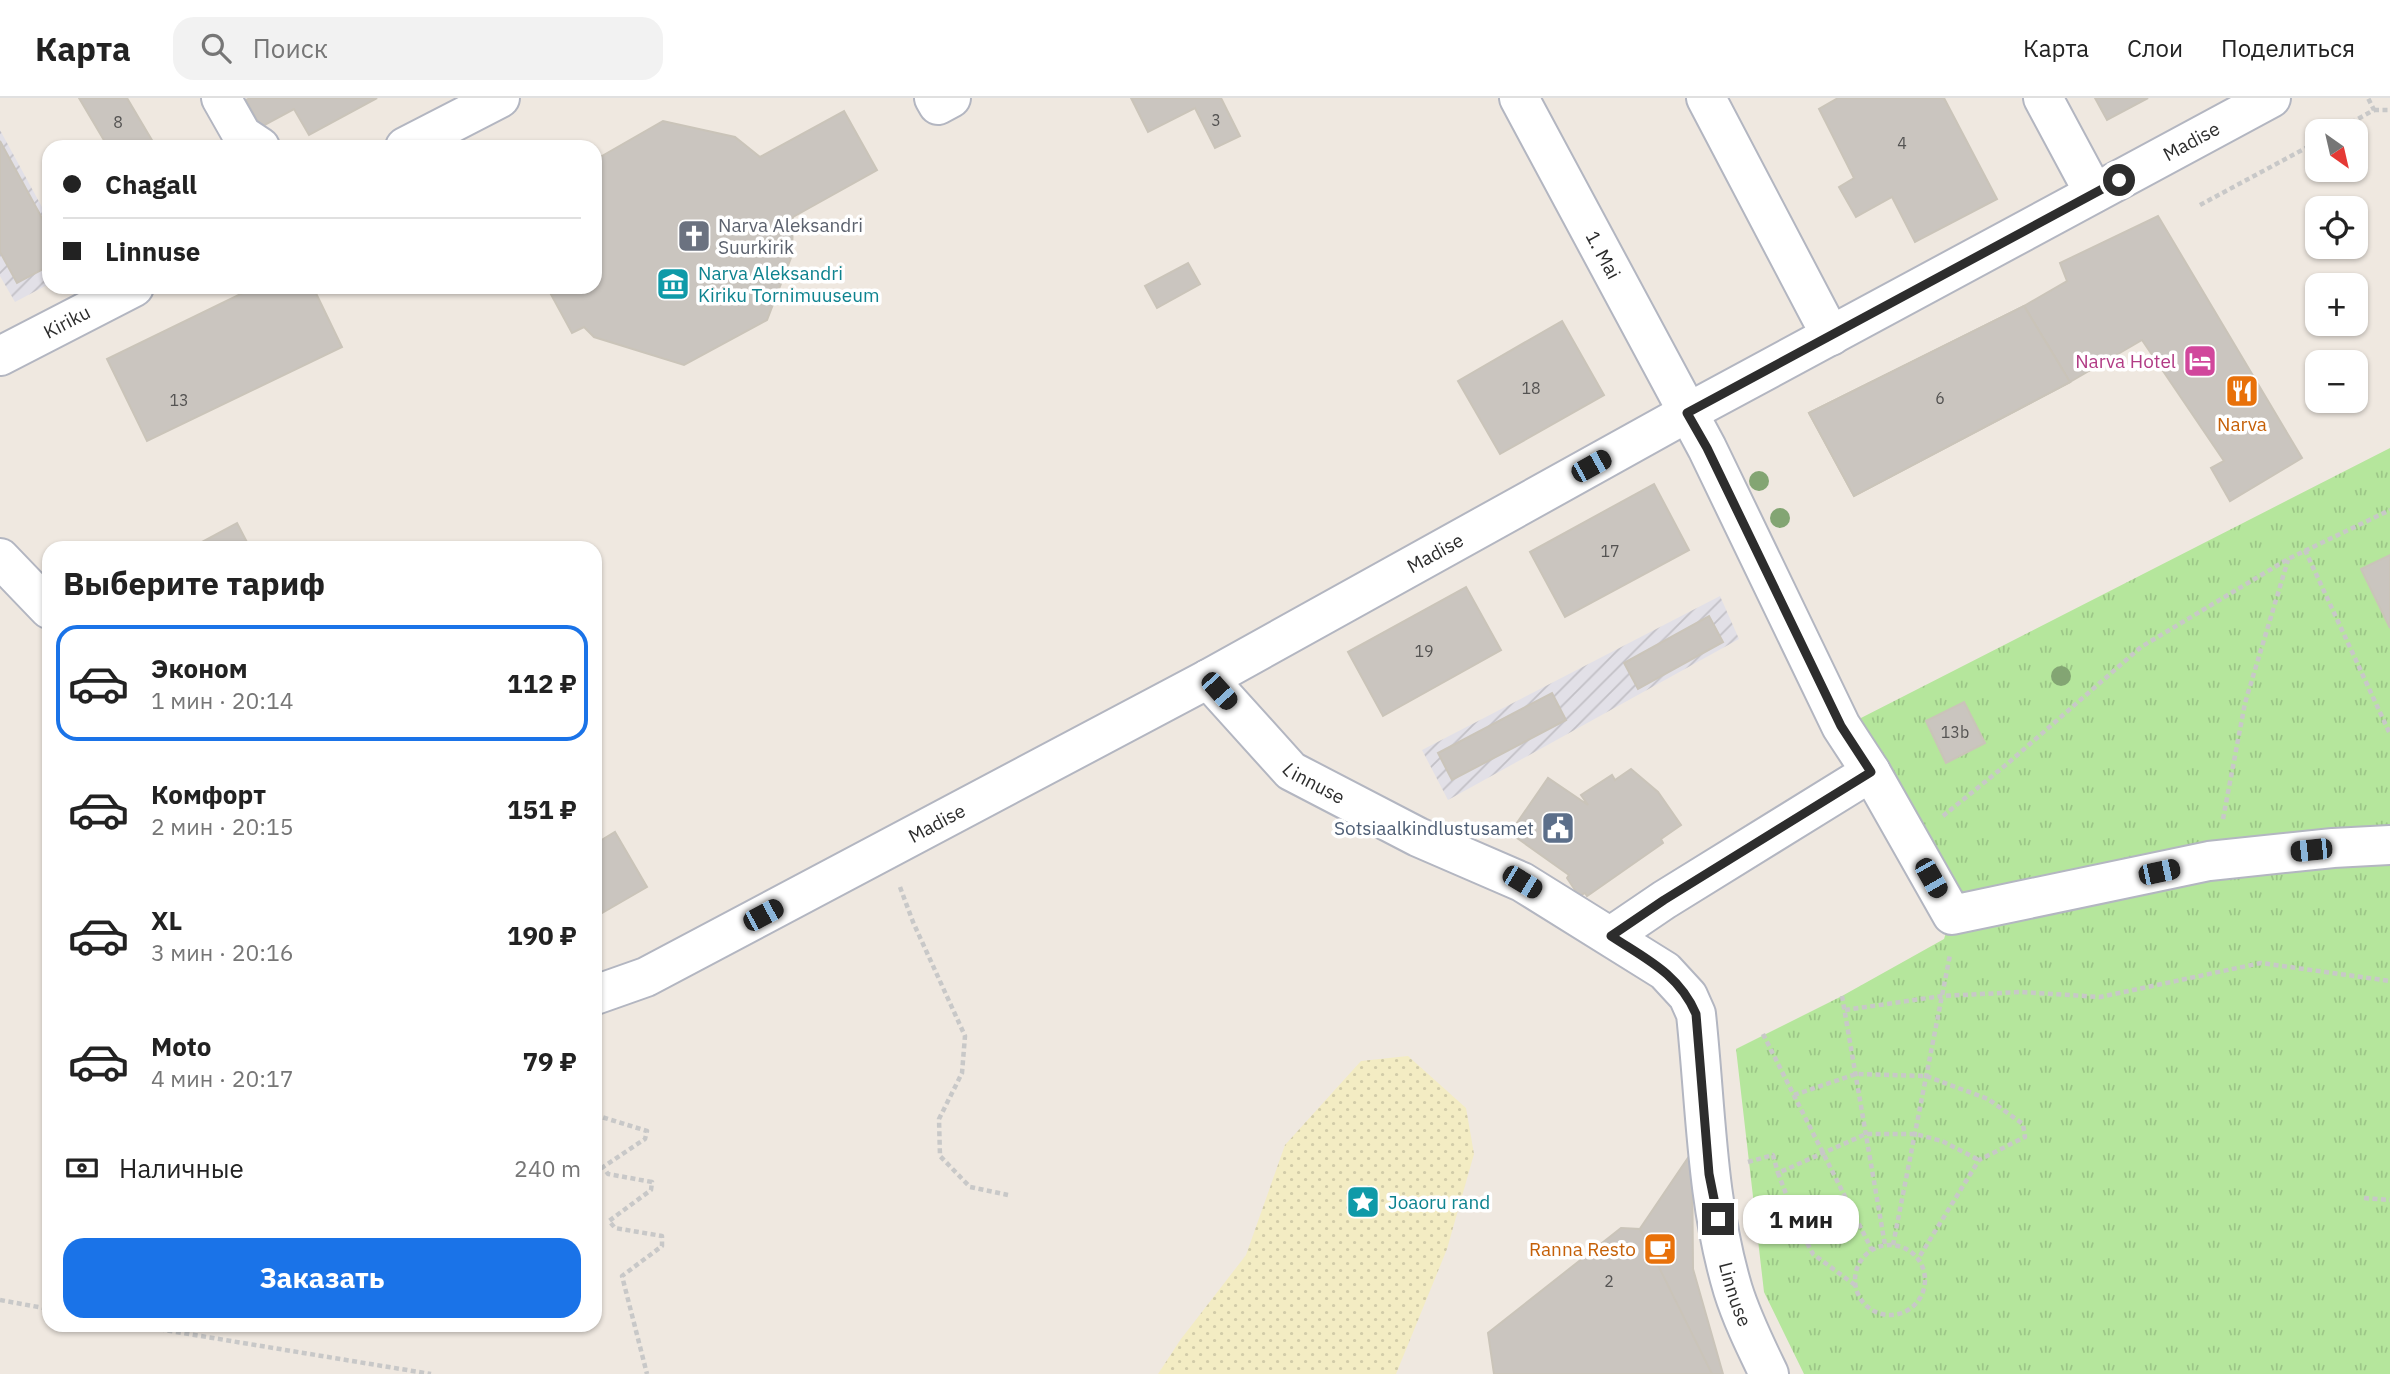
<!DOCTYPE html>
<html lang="ru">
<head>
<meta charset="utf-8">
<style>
	body { margin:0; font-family:"IBM Plex Sans",sans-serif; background:#f2f2f2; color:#222; height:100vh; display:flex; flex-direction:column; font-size:26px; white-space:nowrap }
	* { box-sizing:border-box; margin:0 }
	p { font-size:23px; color:#767676 }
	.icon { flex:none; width:38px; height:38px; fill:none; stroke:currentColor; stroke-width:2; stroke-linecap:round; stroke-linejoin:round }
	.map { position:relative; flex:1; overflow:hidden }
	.sheet { position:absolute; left:42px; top:443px; width:560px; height:791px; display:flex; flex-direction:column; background:#fff; border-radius:21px; box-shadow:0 2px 5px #0004 }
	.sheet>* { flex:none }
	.guide { position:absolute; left:42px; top:42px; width:560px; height:154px; border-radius:21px; box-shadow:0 2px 5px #0004; display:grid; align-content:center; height:154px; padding:0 21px; background:#fff }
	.needle { width:46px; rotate:146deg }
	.fabs { position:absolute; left:2305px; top:21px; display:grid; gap:14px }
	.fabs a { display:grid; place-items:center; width:63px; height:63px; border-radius:14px; background:#fff; box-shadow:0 2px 5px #0004; font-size:35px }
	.end { position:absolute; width:32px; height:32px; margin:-16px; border:9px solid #2d2d2d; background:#fff; box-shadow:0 0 0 4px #fff }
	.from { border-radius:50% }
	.bubble { position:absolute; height:49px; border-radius:21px; background:#fff; box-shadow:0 2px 5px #0004; font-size:23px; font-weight:700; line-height:49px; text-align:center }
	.car { position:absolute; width:21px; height:42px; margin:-21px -10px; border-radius:9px; box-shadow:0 0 5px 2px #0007; background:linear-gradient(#222 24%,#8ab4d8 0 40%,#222 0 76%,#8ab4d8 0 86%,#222 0) }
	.guide b { display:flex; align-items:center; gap:24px; height:66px; font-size:26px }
	.guide b+b { border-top:2px solid #e0e0e0 }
	.guide i { width:18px; height:18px; background:#222 }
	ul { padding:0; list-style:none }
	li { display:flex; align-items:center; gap:21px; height:116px; margin:0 14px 10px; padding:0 7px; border:4px solid transparent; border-radius:21px }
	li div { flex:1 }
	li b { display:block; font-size:26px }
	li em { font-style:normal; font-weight:700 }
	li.selected { border-color:#1a73e8 }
	li>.icon { width:63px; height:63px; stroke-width:1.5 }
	h2 { padding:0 21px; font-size:32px; line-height:84px }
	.pay { display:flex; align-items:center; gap:18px; height:77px; padding:0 21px; font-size:26px }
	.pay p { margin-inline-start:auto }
	.cta { display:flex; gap:14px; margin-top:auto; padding:14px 21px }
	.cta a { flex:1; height:80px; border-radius:21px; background:#1a73e8; color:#fff; font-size:28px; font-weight:700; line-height:80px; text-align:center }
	header { display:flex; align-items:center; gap:42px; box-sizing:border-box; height:98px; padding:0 35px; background:#fff; border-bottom:2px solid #e0e0e0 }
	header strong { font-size:33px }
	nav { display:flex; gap:38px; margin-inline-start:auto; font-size:24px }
	.search { width:490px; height:63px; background:#f2f2f2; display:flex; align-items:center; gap:18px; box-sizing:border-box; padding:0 24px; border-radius:21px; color:#767676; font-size:26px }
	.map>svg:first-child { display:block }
</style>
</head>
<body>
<header>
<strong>Карта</strong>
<div class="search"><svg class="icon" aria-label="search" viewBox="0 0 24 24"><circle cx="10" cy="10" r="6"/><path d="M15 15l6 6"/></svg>Поиск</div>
<nav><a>Карта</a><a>Слои</a><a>Поделиться</a></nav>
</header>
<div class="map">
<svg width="2390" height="1276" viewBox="0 0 2390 1276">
	<defs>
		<pattern id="industrial-furrows" width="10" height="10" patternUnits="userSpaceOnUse" patternTransform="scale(1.75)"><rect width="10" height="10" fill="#e2e0e7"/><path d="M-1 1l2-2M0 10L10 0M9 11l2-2" fill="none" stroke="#c2c0c6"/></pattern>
		<pattern id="sand-dots" width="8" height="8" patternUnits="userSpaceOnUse" patternTransform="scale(1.75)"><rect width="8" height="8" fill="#f3ecc3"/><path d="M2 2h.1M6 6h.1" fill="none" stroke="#d1cba8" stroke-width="1.8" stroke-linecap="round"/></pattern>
		<pattern id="park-tufts" width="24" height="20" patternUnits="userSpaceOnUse" patternTransform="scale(1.75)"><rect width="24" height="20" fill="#b5e69c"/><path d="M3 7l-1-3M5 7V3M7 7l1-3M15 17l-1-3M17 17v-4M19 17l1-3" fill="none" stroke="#9cc687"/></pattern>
	</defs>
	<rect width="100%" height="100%" fill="#efe8e0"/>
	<g fill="url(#industrial-furrows)">
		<polygon points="0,32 49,122 49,186 15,204 0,178"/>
		<polygon points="1720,498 1739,541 1448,702 1422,652"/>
	</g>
	<polygon fill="url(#sand-dots)" points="1408,958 1466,1010 1474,1056 1447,1151 1396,1276 1158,1276 1181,1241 1246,1157 1285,1047 1361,963"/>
	<polygon fill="url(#park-tufts)" points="2390,350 2390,1276 1804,1276 1764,1194 1736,951 1842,898 1944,841 1959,793 1857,622"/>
	<g fill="#cac5bf" stroke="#cac4b9" stroke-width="2">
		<polygon points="79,0 127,0 156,49 108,49"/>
		<polygon points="250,0 377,0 309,37 294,11 261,29 246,2"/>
		<polygon points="1131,0 1221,0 1240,38 1215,50 1195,10 1148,34"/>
		<polygon points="1838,0 1944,0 1997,101 1915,144 1892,99 1856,119 1839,89 1854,80 1819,11"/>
		<polygon points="2095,0 2148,0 2107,22"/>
		<polygon points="844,13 877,72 793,119 792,157 767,222 684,267 594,239 584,229 572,235 547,189 595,189 595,62 663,23 735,39 760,59"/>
		<polygon points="0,43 49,133 49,168 17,185 0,154"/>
		<polygon points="2158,118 2302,360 2230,403 2211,370 2224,363 2142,242 2070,284 2024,208 2067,183 2060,165"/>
		<polygon points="1188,165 1200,186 1157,210 1145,188"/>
		<polygon points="255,189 313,189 342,249 147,343 107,261"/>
		<polygon points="2024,208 2070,284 1854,398 1809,315"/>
		<polygon points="2024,208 2070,284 1854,398 1809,315"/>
		<polygon points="1562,223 1604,297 1500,356 1458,283"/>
		<polygon points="1654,386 1689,452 1565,519 1530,454"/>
		<polygon points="237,425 250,450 191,450"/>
		<polygon points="2390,457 2390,530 2361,471"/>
		<polygon points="1466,489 1501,552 1383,618 1348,554"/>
		<polygon points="1709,518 1723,544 1638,591 1624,565"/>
		<polygon points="1552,595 1566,622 1452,682 1438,655"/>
		<polygon points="1964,604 1985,645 1946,665 1926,623"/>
		<polygon points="1631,671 1658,694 1681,727 1661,741 1663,745 1587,798 1585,795 1579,798 1567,780 1569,777 1510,735 1548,680 1588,707 1581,697 1612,677 1615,682"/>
		<polygon points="615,734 647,789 595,819 595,746"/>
		<polygon points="1692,1054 1693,1171 1723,1276 1563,1276 1557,1253"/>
		<polygon points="1621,1130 1640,1131 1712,1276 1494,1276 1488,1235"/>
	</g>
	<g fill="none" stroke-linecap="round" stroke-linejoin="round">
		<defs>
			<g id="minor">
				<polyline points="221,0 242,37 260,49"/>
				<polyline points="934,0 938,7 951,0"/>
				<path id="s1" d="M1519,0L1707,350L1841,628L1871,674L1664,802L1611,838"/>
				<polyline points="1706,0 1831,238"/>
				<polyline points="2043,0 2094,95"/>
				<polyline points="405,49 500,0"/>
				<path id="s2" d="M0,258L134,189"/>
				<polyline points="0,460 49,511"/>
				<path id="s3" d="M1208,581L1291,673L1418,739L1522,784L1665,873L1688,898L1696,916C1706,1009 1706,1102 1733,1192C1742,1221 1756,1249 1769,1276"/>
				<polyline points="1871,674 1952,817 2209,763 2333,750 2390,747"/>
				<path id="s4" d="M595,897L646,879L1208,581L1687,315L2271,0"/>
			</g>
		</defs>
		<use href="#minor" stroke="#b3b6c1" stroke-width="42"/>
		<g stroke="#c8c8c8" stroke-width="4.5" stroke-dasharray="5 3.5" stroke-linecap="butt">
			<polyline points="2374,12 2390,12"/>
			<polyline points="2336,33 2374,12 2368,0"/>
			<polyline points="2200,107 2317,44"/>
			<polyline points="2305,452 2390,636"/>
			<polyline points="1943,718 2007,666 2141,549 2288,461 2390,412"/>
			<polyline points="2223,721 2245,605 2288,462"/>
			<polyline points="900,789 913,824 965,938 962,975 939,1021 940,1058 970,1089 1008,1097"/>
			<polyline points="1842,898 1885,1147"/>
			<polyline points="1845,912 1942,898 2021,894 2100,899 2261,865 2390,883"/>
			<polyline points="1763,936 1872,1152"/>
			<polyline points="1794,997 1856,976 1926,978 1988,1001 2023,1026 2025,1039 1979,1062 1918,1161"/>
			<polyline points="595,1017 647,1033 645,1041 603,1069 608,1076 652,1084 651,1092 609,1123 615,1130 662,1138 662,1148 622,1178 647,1276"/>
			<polyline points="1748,1064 1773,1057 1778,1075"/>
			<polyline points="2364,1100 2390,1102"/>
			<circle cx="1890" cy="1182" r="35"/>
			<polyline points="1893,1147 1950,857"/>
			<polyline points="1855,1187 1813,1156 1800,1132 1778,1075 1866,1036 1915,1036 1942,1043 1979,1062"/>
			<polyline points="0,1202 49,1211"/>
			<polyline points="134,1227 431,1276"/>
		</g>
		<use href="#minor" stroke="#fff" stroke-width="38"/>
	</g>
	<g fill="#83a573">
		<circle cx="1759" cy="383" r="10"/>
		<circle cx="1780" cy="420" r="10"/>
		<circle cx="2061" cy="578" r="10"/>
	</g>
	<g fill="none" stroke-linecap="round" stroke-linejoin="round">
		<path stroke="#2d2d2d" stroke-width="9" d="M1718,1121L1709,1076L1696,916C1679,876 1646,861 1611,838L1664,802L1871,674L1841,628L1707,350L1687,315L2119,82"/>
	</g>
	<defs>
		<symbol id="church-square" viewBox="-11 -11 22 22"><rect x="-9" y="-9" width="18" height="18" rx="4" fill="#6b7280" stroke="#fff"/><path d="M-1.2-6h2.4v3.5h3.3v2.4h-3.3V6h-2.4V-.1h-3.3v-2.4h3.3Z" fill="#fff"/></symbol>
		<symbol id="museum-square" viewBox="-11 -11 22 22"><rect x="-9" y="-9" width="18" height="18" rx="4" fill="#0f9aa8" stroke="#fff"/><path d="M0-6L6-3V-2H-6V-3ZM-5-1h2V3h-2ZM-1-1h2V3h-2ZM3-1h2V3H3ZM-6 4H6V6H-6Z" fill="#fff"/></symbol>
		<symbol id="hotel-square" viewBox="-11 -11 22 22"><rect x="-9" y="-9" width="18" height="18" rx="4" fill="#d1479c" stroke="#fff"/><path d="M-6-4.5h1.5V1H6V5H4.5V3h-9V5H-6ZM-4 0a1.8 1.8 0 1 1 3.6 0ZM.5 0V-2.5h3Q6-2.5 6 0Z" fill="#fff"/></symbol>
		<symbol id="restaurant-square" viewBox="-11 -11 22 22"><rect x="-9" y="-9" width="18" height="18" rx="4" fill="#e8710a" stroke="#fff"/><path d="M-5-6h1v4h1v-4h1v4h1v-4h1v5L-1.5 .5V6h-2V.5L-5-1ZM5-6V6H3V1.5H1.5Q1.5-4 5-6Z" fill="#fff"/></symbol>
		<symbol id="civic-square" viewBox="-11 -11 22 22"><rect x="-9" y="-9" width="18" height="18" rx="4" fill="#5c6f8a" stroke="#fff"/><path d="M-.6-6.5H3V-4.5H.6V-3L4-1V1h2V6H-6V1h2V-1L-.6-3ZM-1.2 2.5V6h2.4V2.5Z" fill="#fff"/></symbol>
		<symbol id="sight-square" viewBox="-11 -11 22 22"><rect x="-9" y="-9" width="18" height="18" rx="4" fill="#0f9aa8" stroke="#fff"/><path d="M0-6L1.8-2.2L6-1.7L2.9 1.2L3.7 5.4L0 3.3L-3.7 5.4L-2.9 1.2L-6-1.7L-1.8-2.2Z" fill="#fff"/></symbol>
		<symbol id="cafe-square" viewBox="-11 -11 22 22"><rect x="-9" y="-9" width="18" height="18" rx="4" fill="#e8710a" stroke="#fff"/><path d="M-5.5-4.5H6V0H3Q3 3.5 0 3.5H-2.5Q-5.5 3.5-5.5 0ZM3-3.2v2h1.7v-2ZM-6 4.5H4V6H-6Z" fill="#fff"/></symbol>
	</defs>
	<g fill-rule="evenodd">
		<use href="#church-square" x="675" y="119" width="38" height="38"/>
		<use href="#museum-square" x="654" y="167" width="38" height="38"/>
		<use href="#hotel-square" x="2181" y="244" width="38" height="38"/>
		<use href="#restaurant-square" x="2223" y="274" width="38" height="38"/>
		<use href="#civic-square" x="1539" y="711" width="38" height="38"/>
		<use href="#sight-square" x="1344" y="1085" width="38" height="38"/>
		<use href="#cafe-square" x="1641" y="1132" width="38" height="38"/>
	</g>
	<g text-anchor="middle" stroke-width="7" stroke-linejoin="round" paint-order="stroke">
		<g font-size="16" fill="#545352">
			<text x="1216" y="28">3</text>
			<text x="118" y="30">8</text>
			<text x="1902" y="51">4</text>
			<text x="1531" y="296">18</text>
			<text x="1940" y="306">6</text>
			<text x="179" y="308">13</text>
			<text x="1610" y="459">17</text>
			<text x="1424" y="559">19</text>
			<text x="1955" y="640">13b</text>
			<text x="1609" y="1189">2</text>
		</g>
		<g font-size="19" fill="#2d2d2d" stroke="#fff">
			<text dy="7" stroke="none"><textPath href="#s4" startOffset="1811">Madise</textPath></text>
			<text dy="7" stroke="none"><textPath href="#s1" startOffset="178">1. Mai</textPath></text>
			<text dy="7" stroke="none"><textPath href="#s2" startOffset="75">Kiriku</textPath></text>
			<text dy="7" stroke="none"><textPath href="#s4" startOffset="950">Madise</textPath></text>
			<text dy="7" stroke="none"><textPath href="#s3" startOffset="150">Linnuse</textPath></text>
			<text dy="7" stroke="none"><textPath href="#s4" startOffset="383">Madise</textPath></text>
			<text dy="7" stroke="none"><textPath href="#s3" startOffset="886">Linnuse</textPath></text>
		</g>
		<g font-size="19" fill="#5b616d" stroke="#fff" text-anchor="start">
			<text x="718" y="134">Narva Aleksandri<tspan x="718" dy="22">Suurkirik</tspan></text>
		</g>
		<g font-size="19" fill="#0d838f" stroke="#fff" text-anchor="start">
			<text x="698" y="182">Narva Aleksandri<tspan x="698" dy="22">Kiriku Tornimuuseum</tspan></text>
			<text x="1388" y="1111">Joaoru rand</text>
		</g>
		<g font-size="19" fill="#b23c85" stroke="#fff" text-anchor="end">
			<text x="2176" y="270">Narva Hotel</text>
		</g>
		<g font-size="19" fill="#c56008" stroke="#fff">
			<text x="2242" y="333">Narva</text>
			<text x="1636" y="1158" text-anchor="end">Ranna Resto</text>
		</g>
		<g font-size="19" fill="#4e5e75" stroke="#fff" text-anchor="end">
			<text x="1534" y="737">Sotsiaalkindlustusamet</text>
		</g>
	</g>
</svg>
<div class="fabs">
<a><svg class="needle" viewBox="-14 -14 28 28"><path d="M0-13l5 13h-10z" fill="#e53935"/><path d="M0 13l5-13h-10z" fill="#767676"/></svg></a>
<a><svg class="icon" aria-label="locate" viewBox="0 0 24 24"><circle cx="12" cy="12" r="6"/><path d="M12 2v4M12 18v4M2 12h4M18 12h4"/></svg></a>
<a>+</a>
<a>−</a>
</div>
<i class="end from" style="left:2119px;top:82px"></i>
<i class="end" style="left:1718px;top:1121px"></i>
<div class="bubble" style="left:1743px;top:1097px;width:116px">1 мин</div>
<i class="car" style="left:1591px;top:368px;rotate:61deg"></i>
<i class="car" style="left:1219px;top:593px;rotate:138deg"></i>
<i class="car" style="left:2311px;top:752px;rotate:264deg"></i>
<i class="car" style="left:2159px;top:774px;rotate:78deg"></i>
<i class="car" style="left:1931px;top:780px;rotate:150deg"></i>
<i class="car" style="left:1522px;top:784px;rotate:121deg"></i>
<i class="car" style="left:763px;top:817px;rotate:62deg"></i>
<div class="guide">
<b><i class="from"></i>Chagall</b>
<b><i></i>Linnuse</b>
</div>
<section class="sheet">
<h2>Выберите тариф</h2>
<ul>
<li class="selected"><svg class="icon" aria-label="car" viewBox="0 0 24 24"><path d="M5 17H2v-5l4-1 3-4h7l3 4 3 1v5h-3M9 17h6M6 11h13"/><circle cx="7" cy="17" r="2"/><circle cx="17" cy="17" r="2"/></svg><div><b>Эконом</b><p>1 мин · 20:14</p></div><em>112 ₽</em></li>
<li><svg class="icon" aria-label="car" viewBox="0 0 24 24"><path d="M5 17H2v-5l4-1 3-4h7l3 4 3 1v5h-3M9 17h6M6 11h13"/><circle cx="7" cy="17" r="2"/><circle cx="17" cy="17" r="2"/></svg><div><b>Комфорт</b><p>2 мин · 20:15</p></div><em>151 ₽</em></li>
<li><svg class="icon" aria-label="car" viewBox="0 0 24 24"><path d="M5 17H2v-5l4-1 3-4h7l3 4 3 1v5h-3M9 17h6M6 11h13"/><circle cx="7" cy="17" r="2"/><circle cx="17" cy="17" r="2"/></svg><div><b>XL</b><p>3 мин · 20:16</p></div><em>190 ₽</em></li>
<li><svg class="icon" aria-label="car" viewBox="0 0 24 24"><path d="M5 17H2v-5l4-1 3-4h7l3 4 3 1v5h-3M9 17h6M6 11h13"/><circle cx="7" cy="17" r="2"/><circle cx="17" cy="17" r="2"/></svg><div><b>Moto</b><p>4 мин · 20:17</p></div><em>79 ₽</em></li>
</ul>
<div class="pay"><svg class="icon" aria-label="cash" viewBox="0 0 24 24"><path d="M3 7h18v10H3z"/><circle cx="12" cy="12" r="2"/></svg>Наличные<p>240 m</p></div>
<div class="cta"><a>Заказать</a></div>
</section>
</div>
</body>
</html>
